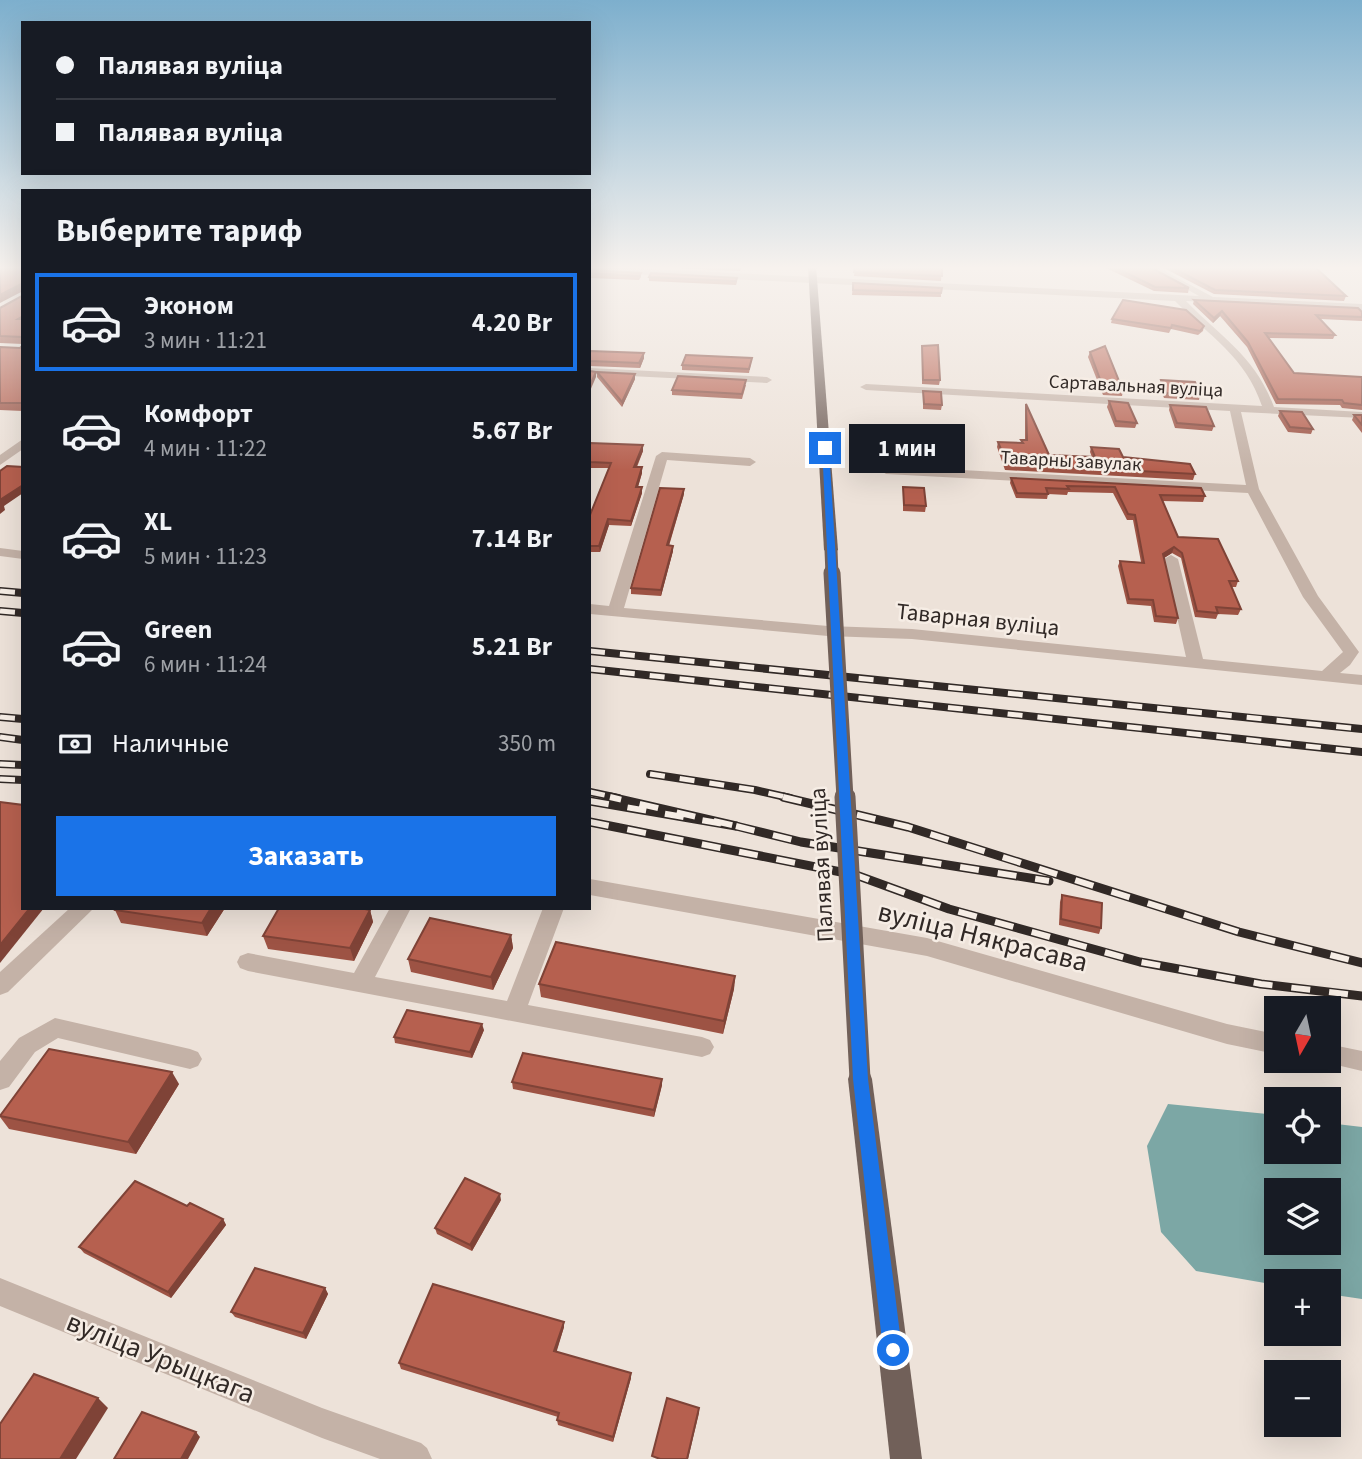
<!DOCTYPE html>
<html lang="ru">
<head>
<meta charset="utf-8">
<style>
	body { margin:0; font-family:"Source Sans 3",sans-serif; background:#242831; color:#f1f3f6; height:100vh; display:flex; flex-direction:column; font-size:26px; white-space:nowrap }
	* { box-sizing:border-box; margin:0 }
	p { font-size:23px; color:#9ea1a6 }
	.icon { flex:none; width:38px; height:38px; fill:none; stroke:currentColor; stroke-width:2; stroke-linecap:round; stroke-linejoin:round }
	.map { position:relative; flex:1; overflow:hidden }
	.drawer { position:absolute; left:21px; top:189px; width:570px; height:721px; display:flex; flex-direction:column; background:#171b24; border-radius:0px; box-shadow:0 7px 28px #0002 }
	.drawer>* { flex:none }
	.banner { position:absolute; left:21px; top:21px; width:570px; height:154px; border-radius:0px; box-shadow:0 7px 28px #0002; display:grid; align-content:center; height:154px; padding:0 35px; background:#171b24 }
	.needle { width:46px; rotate:189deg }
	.tools { position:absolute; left:1264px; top:996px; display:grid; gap:14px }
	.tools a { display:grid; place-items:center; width:77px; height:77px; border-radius:0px; background:#171b24; box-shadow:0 7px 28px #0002; font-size:35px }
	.end { position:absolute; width:32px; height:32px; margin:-16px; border:9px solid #1a73e8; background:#fff; box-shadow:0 0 0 4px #fff }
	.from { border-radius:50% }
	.bubble { position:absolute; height:49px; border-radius:0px; background:#171b24; box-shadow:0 7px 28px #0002; font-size:23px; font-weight:700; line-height:49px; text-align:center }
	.banner b { display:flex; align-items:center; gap:24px; height:66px; font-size:26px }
	.banner b+b { border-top:2px solid #363941 }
	.banner i { width:18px; height:18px; background:#f1f3f6 }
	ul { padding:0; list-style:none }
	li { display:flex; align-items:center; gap:21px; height:98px; margin:0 14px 10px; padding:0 21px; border:4px solid transparent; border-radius:0px }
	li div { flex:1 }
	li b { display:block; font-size:26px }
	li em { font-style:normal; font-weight:700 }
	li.selected { border-color:#1a73e8 }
	li>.icon { width:63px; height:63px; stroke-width:1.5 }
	h2 { padding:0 35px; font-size:32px; line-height:84px }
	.pay { display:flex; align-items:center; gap:18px; height:77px; padding:0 35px; font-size:26px }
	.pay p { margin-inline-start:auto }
	.action { display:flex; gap:14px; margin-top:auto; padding:14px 35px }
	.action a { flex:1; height:80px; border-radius:0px; background:#1a73e8; color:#fff; font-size:28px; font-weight:700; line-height:80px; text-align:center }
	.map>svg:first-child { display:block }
</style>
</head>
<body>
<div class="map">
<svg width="1362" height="1459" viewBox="0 0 1362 1459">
	<rect width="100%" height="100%" fill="#ede2d9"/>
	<path fill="#7ca7a5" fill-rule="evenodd" d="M1168,1104L1276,1115V1152H1328V1123L1362,1127V1299L1328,1294V1281H1276V1285L1196,1271L1161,1232L1147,1146ZM1276,1190H1328V1242H1276Z"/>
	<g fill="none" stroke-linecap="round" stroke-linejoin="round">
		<g fill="#c4b2a7" fill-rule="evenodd">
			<path d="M590,266L1199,296L1145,266H1155L1213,297L1362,304V310L1186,301C1222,338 1255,356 1274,407L1362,412V418L1241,412L1259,489L1318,596L1359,652L1350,665L1340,673L1362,675V685L912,639L828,636L590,614V604L609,606L656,456L662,452L750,458L756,462L750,466L667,460L624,608L828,626L912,629L1186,657L1164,559L1171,555L1178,559L1203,659L1322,671L1343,652L1303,597L1248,493L886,474L880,470L886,466L1246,485L1230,411L866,390L860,387L866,384L1262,406C1245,356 1210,337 1175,301L590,272Z"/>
			<polygon points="590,368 767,377 772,380 767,383 590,374"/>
			<polygon points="23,439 23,449 0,465 0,455"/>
			<polygon points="0,548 23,551 23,559 0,556"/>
			<polygon points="590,879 927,938 1227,1024 1276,1034 1276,1054 1227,1044 927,956 590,895"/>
			<polygon points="70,908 94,908 8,992 0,995 0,972"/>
			<polygon points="390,908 411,908 375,977 507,1001 543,908 564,908 528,1005 702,1037 710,1040 714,1047 710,1054 702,1057 248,971 240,968 237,962 240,956 248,953 354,973"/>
			<polygon points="55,1018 190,1049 198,1052 202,1059 198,1066 190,1069 58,1038 35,1052 9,1087 0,1090 0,1061 19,1038"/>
			<polygon points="1328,1044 1362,1051 1362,1071 1320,1061 1328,1060"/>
			<polygon points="0,1278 322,1408 421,1443 427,1448 432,1459 380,1459 322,1438 0,1306"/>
		</g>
		<g fill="#716059" fill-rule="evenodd">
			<polygon points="808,266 816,266 838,550 831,554 824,550"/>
			<polygon points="860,1068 869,1071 872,1079 922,1459 890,1459 848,1079 851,1071"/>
		</g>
		<defs>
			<g id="rail-far1">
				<polyline points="0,591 23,593"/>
				<polyline points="0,611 23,613"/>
				<polyline points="590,651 1362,729"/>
				<polyline points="590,669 1362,752"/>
				<polyline points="0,717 23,719"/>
				<polyline points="0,737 23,740"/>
				<polyline points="0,764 23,765"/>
				<polyline points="650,774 755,790 790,798"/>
				<polyline points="0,779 23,780"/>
				<polyline points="590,792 618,798"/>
			</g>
			<g id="rail">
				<polyline points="783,797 908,827 1239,932 1362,963"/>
				<polyline points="590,801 736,826 610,797"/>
				<polyline points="590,822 856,875 949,909 1140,962 1261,984 1362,996"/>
				<polyline points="736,826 801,842 1049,881"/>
			</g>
		</defs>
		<use href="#rail-far1" stroke="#312926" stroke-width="8"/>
		<use href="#rail" stroke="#312926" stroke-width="9"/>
		<use href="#rail-far1" stroke="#f6ede5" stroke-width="5" stroke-dasharray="15" stroke-linecap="butt"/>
		<use href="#rail" stroke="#f6ede5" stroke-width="6" stroke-dasharray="19" stroke-linecap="butt"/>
		<polyline stroke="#716059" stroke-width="13" points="831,550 832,575"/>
		<polyline stroke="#716059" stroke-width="17" points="832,573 845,798"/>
		<polyline stroke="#716059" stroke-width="21" points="845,797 860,1079"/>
	</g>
	<g fill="#9d5344">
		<polygon points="23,266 23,344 0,343 0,308 22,296"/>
		<polygon points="656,266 742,266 740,271 656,267"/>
		<polygon points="855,266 942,266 941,281 854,276"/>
		<polygon points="1102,266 1148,266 1189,288 1188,293 1154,291"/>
		<polygon points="1160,266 1314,266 1346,296 1344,301 1214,294"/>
		<polygon points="590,270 641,273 641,277 639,280 590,278"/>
		<polygon points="649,277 737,278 737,282 736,285 649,281"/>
		<polygon points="853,283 941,293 941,297 852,295"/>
		<polygon points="1194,300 1362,312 1362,321 1321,319 1335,335 1333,339 1268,338 1294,373 1362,377 1362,410 1342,408 1340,405 1276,404 1247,347 1220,316 1213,323 1193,304"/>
		<polygon points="1112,319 1204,326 1203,331 1198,335 1171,329 1169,333 1111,323"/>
		<polygon points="23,345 23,411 0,410 0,347 20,348"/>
		<polygon points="922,346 940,380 939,385 922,384"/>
		<polygon points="590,351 644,353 644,358 640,368 590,366"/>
		<polygon points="1090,352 1123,391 1122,396 1103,395 1088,357"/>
		<polygon points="752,358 749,373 682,370 682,365"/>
		<polygon points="597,372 635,379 622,407 597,377"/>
		<polygon points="1161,380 1200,395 1199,400 1164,398 1159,385"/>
		<polygon points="746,385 742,399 672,395 672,390"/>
		<polygon points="923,391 942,405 941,410 923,409"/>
		<polygon points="1109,401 1137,423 1135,428 1115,427 1107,407"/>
		<polygon points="1026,404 1049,455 1092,457 1090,452 1091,447 1123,457 1195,474 1193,480 1005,470 997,447 998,442 1021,443 1021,440 1025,440 1025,410"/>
		<polygon points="1170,405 1214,426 1212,431 1175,428 1169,410"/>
		<polygon points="1280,411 1313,429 1311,434 1288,432 1278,416"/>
		<polygon points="1354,415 1362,415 1362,433 1352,420"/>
		<polygon points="590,443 643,445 643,451 637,467 642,473 638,487 642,493 631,526 609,525 600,552 590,552 590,515 609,468 590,468"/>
		<polygon points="1011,478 1205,496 1203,502 1162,501 1178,537 1238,581 1236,587 1231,587 1241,609 1238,615 1218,614 1216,619 1195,617 1181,558 1172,553 1164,558 1178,618 1176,624 1154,622 1151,606 1127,604 1118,566 1120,561 1141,562 1133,520 1127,520 1113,493 1068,492 1067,495 1048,494 1047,499 1016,498 1010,483"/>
		<polygon points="903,487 926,506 925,512 903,511"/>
		<polygon points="684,494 669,546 673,546 673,551 661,596 631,594 631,588"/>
		<polygon points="1062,895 1101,928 1099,934 1059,925 1060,902"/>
		<polygon points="116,908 225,908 207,936 121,923 115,910"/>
		<polygon points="370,910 373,922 354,961 268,949 263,936"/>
		<polygon points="511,935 513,948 493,990 411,972 408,959"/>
		<polygon points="735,976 734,989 723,1034 541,997 539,984"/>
		<polygon points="484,1030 472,1058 395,1043 394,1037"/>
		<polygon points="512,1082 662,1085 654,1117 513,1089"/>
		<polygon points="179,1084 136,1154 9,1129 0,1117 0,1115"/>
		<polygon points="501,1200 472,1251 437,1234 435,1228"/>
		<polygon points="187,1206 223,1219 226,1225 171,1298 84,1253 79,1247"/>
		<polygon points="325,1288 328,1294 306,1339 235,1317 231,1312"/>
		<polygon points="564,1322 564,1327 556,1352 631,1373 631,1378 613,1442 558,1425 557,1420 558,1417 401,1369 399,1363"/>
	</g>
	<g fill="#7f4337">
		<polygon points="21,284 23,291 0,303 0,295"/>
		<polygon points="1222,311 1220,316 1213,323 1214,318"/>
		<polygon points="644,353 644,358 640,368 639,363"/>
		<polygon points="596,372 596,377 590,391 590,385"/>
		<polygon points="635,374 635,379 622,407 622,402"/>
		<polygon points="643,445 643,451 634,472 634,467"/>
		<polygon points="642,467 642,473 636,493 636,487"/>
		<polygon points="23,485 23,493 4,506 5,510 0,514 0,500"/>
		<polygon points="642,487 642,493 631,526 631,521"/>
		<polygon points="684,489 684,494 667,551 667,545"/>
		<polygon points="608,519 609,525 600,552 599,546"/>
		<polygon points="673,546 673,551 661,596 661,590"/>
		<polygon points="1174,547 1172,553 1161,560 1163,554"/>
		<polygon points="30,908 44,908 0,963 0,945"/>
		<polygon points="211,908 225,908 207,936 202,923"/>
		<polygon points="370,910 373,922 354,961 350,948"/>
		<polygon points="511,935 513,948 493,990 491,977"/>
		<polygon points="735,976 734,989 723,1034 724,1021"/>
		<polygon points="482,1024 484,1030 472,1058 470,1052"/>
		<polygon points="172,1072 179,1084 136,1154 128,1142"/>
		<polygon points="662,1079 662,1085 654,1117 654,1110"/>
		<polygon points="500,1194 501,1200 472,1251 470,1245"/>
		<polygon points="223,1219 226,1225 171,1298 168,1292"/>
		<polygon points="325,1288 328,1294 306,1339 303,1333"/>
		<polygon points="564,1322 564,1327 555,1357 554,1351"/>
		<polygon points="631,1373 631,1378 613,1442 613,1437"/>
		<polygon points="98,1398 108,1408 76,1459 60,1459"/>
		<polygon points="699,1408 699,1413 688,1459 687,1459"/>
		<polygon points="196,1432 200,1437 188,1459 181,1459"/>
	</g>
	<g fill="#b6604f" stroke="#7f4337" stroke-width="2">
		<polygon points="0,266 23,266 23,316 18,319 23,319 23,343 22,337 0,336 0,308 22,296 21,284 0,295"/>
		<polygon points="855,266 942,266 942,276 854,272"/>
		<polygon points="1112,266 1148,266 1189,288 1155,287"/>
		<polygon points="1169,266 1314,266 1346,296 1215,290"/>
		<polygon points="590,270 641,273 639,276 590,273"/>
		<polygon points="651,273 737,278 736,281 649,277"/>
		<polygon points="853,283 942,288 941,293 853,290"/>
		<polygon points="1123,300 1186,310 1204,326 1200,331 1172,325 1171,328 1112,319"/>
		<polygon points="1194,300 1358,308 1362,312 1362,317 1316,315 1335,335 1265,333 1294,373 1362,377 1362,405 1344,403 1342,400 1278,399 1248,342 1222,311 1214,318"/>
		<polygon points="23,345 23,403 0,403 0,347 20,348"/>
		<polygon points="938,345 940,380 923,380 922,346"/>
		<polygon points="1105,346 1123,391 1104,390 1090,352"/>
		<polygon points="590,351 644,353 639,363 590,361"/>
		<polygon points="686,355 752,358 749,369 682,365"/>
		<polygon points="590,371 596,372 590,385"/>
		<polygon points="597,372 635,374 622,402"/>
		<polygon points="678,376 746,380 742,394 672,390"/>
		<polygon points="1161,380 1195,382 1200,395 1166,393"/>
		<polygon points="923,391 941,392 942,405 924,404"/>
		<polygon points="1109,401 1128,403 1137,423 1116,421"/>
		<polygon points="1026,404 1049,455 1095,457 1091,447 1119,449 1123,457 1190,464 1195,474 1007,464 998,442 1023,443 1021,440 1027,440"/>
		<polygon points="1170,405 1206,407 1214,426 1177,423"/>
		<polygon points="1280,411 1302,412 1313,429 1290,427"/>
		<polygon points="1354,415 1362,415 1362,425"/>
		<polygon points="590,443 643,445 634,467 642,467 636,487 642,487 631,521 608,519 599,546 590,546 590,515 611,463 590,462"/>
		<polygon points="7,466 23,467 23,485 0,500 0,471"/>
		<polygon points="1011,478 1201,488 1205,496 1160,495 1178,537 1218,539 1238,581 1229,581 1241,609 1216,607 1218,613 1197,611 1182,553 1174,547 1163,554 1178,618 1156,616 1153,600 1129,599 1120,561 1144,563 1135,515 1128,514 1115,487 1067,486 1069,489 1046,488 1048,494 1017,493"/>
		<polygon points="903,487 924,488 926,506 904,505"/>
		<polygon points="660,488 684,489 667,545 673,546 661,590 631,588"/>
		<polygon points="0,802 23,805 23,908 30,908 0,945"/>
		<polygon points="1062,895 1102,903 1101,928 1061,919"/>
		<polygon points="116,908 211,908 202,923 115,910"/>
		<polygon points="279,908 360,908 370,910 350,948 263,936"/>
		<polygon points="430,918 511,935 491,977 408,959"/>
		<polygon points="556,942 735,976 724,1021 539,984"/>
		<polygon points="407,1010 482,1024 470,1052 394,1037"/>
		<polygon points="49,1049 172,1072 128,1142 0,1116"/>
		<polygon points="523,1053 662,1079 654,1110 512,1082"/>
		<polygon points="465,1178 500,1194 470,1245 435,1228"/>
		<polygon points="135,1181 187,1206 190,1203 223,1219 168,1292 79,1247"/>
		<polygon points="255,1268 325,1288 303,1333 231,1312"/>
		<polygon points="433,1284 564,1322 554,1351 631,1373 613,1437 557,1420 559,1413 399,1363"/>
		<polygon points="34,1374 98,1398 60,1459 0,1459 0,1424"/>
		<polygon points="667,1398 699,1408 687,1459 660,1459 652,1456"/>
		<polygon points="142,1412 196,1432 181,1459 114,1459"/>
	</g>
	<linearGradient id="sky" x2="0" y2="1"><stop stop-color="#7dafcd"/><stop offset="0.57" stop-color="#f7f2ee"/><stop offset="1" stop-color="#f7f2ee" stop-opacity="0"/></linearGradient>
	<rect width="1362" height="470" fill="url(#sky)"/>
	<polygon fill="#1a73e8" points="822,446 829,448 868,1079 902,1350 899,1357 893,1360 886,1357 883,1350 853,1079"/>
	<g text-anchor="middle" stroke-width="5" stroke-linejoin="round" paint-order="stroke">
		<g font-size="19" fill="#312926" stroke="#f6ede5">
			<text transform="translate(1136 385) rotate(3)" y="7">Сартавальная вуліца</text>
			<text transform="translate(1071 460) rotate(3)" y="7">Таварны завулак</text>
		</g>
		<g font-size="23" fill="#312926" stroke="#f6ede5">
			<text transform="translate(978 619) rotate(6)" y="8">Таварная вуліца</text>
			<text transform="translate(821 865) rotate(-93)" y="8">Палявая вуліца</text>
		</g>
		<g font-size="28" fill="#312926" stroke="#f6ede5">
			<text transform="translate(983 936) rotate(14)" y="10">вуліца Някрасава</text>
			<text transform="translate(161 1357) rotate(22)" y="10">вуліца Урыцкага</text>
		</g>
	</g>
</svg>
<div class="tools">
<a><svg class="needle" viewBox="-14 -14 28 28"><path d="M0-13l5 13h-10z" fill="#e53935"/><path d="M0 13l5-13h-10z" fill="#9ea1a6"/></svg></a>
<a><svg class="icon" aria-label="locate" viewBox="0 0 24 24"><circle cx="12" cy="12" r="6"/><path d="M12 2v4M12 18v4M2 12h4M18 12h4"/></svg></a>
<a><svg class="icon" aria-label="layers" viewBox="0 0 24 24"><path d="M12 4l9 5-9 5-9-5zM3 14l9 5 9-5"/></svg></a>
<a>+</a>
<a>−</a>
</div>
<i class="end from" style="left:893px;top:1350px"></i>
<i class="end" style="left:825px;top:448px"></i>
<div class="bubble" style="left:849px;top:424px;width:116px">1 мин</div>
<div class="banner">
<b><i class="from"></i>Палявая вуліца</b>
<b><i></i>Палявая вуліца</b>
</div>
<section class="drawer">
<h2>Выберите тариф</h2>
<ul>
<li class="selected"><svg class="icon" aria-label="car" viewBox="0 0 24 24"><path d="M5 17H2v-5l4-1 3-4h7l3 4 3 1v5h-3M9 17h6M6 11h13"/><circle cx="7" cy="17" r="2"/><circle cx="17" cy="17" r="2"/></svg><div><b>Эконом</b><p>3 мин · 11:21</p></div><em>4.20 Br</em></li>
<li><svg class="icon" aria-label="car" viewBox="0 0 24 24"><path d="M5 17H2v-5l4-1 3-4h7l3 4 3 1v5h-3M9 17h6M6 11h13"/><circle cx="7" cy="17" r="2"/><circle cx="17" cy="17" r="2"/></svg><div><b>Комфорт</b><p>4 мин · 11:22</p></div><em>5.67 Br</em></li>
<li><svg class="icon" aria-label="car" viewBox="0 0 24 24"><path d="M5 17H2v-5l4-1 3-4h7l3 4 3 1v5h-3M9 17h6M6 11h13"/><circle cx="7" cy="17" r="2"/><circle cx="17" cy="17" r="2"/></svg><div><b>XL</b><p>5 мин · 11:23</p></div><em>7.14 Br</em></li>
<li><svg class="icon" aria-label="car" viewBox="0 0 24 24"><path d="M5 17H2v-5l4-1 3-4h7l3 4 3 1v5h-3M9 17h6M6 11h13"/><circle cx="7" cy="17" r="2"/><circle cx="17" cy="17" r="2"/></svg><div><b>Green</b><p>6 мин · 11:24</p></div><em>5.21 Br</em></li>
</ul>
<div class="pay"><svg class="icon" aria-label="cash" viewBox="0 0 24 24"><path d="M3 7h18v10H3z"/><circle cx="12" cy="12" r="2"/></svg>Наличные<p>350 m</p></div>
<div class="action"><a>Заказать</a></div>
</section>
</div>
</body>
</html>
